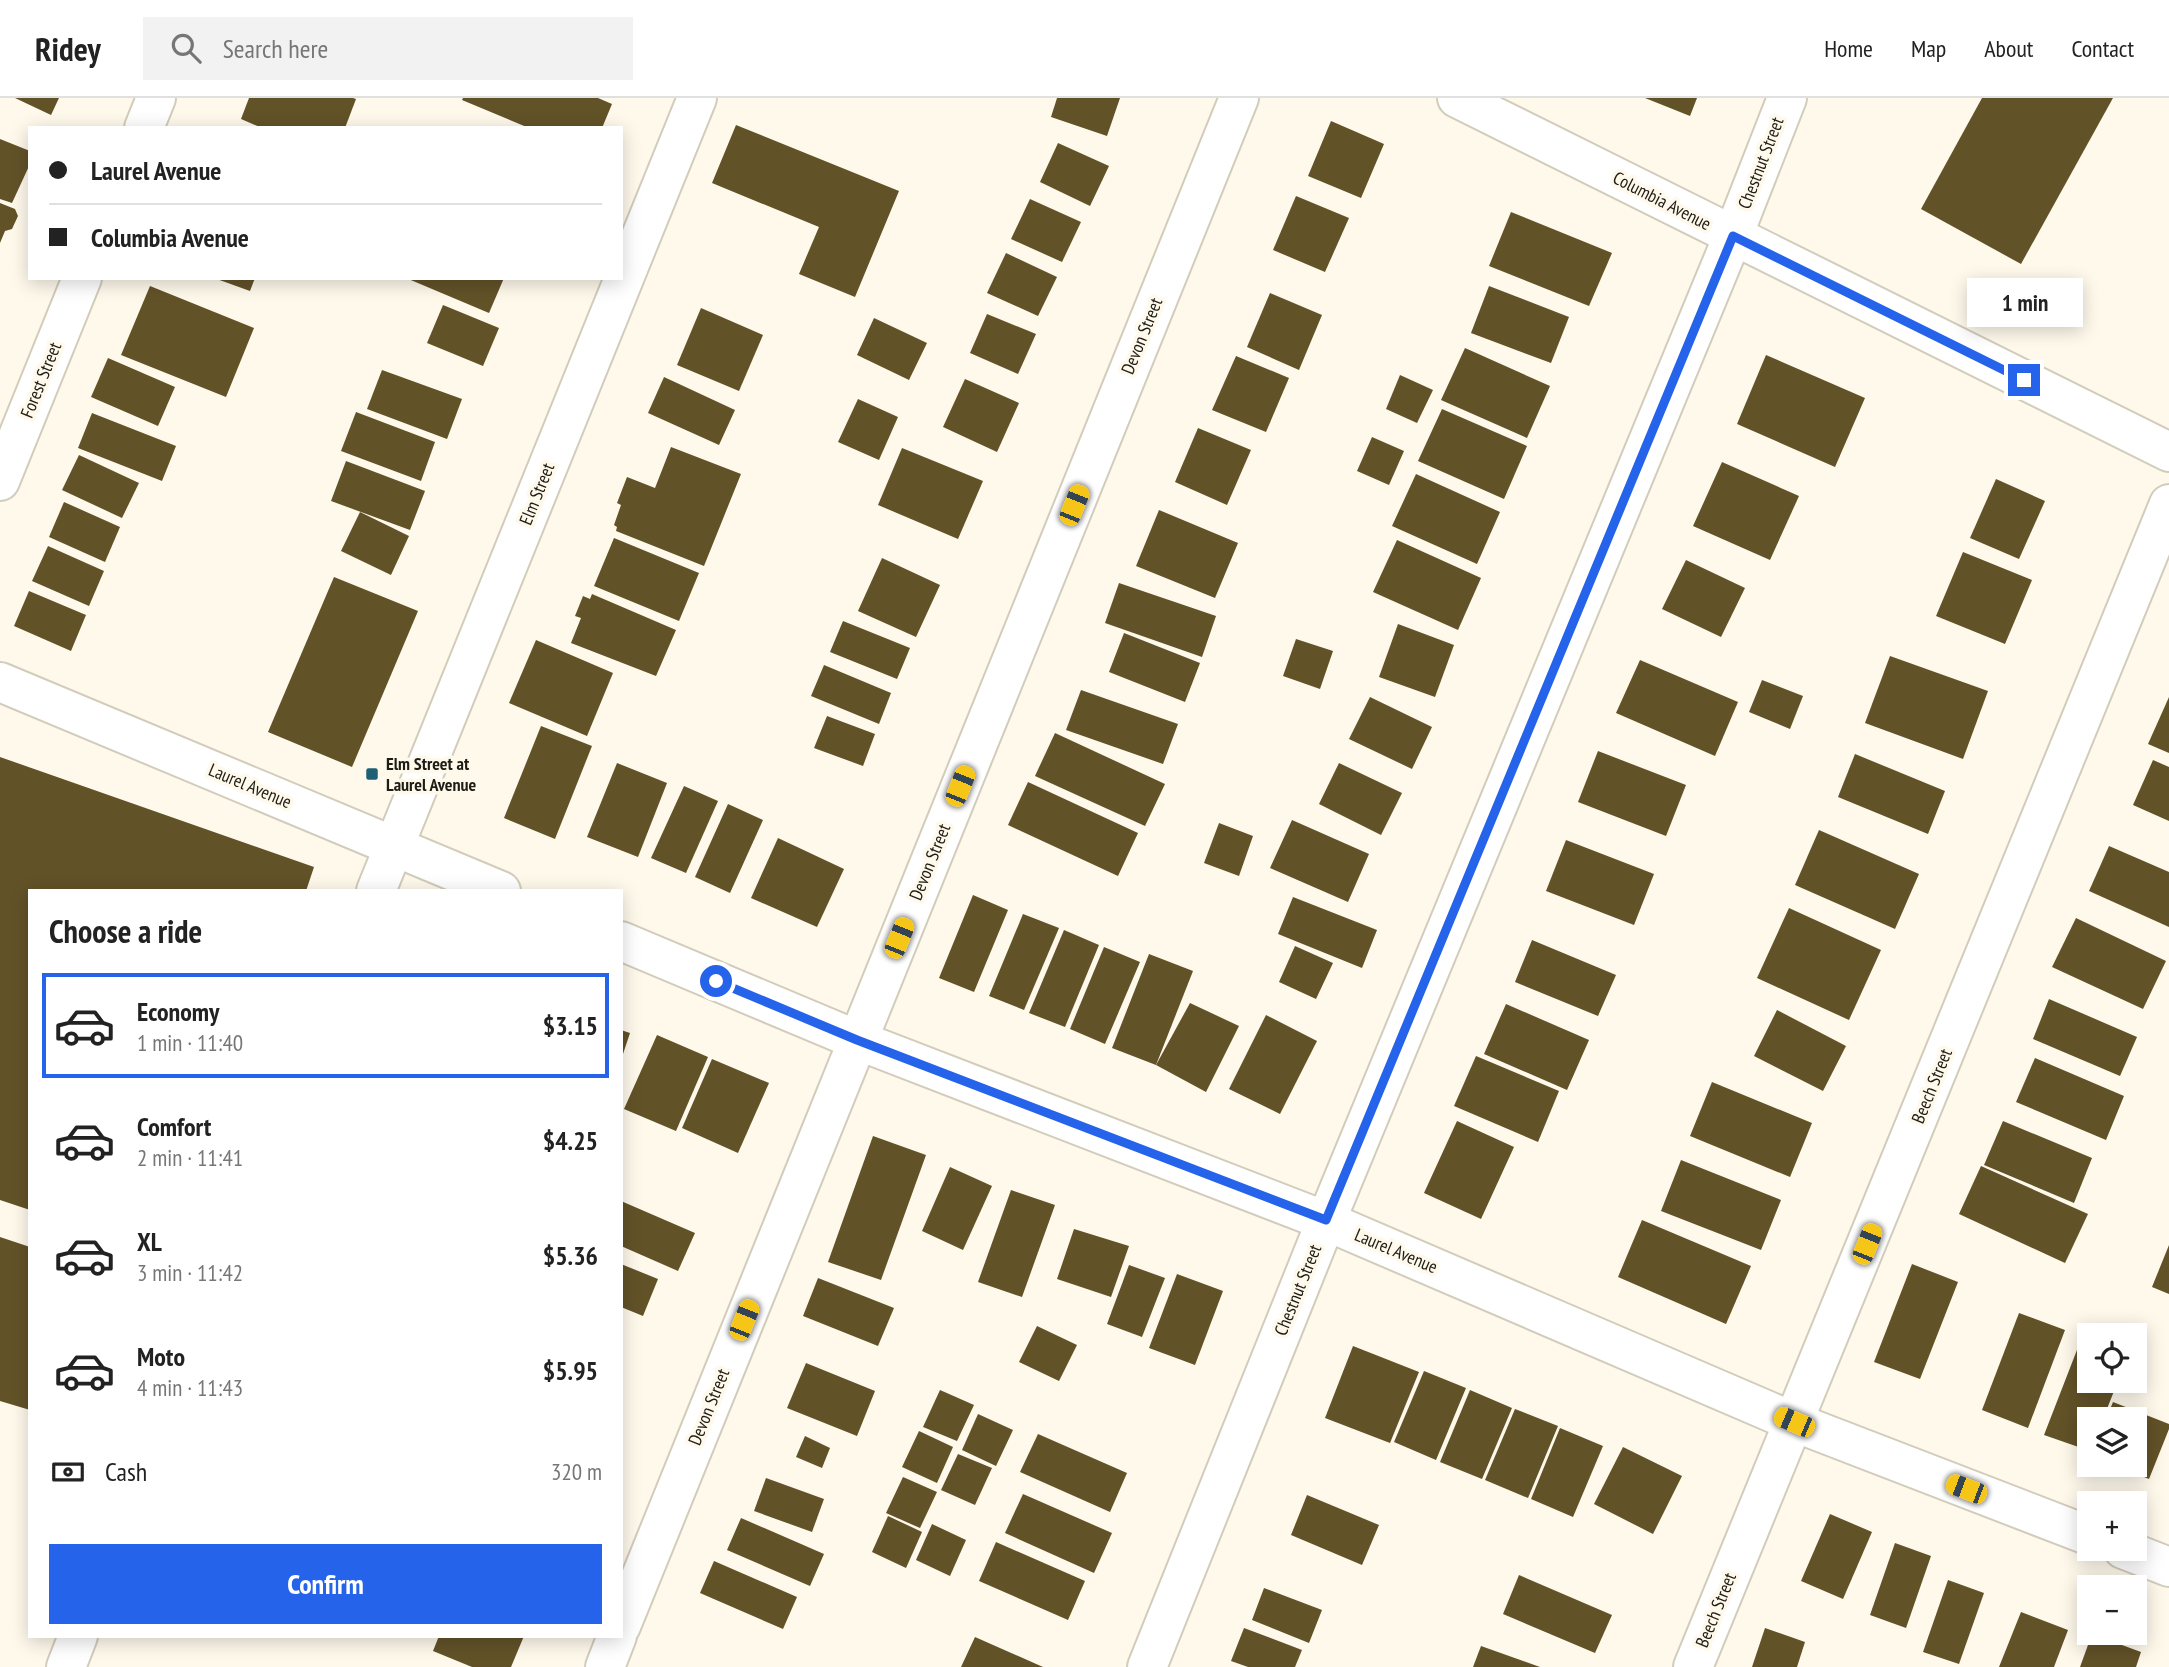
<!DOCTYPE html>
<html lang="en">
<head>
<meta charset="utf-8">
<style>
	body { margin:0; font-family:"PT Sans Narrow",sans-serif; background:#f2f2f2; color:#222; height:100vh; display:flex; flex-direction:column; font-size:26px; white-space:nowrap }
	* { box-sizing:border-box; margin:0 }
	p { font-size:23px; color:#767676 }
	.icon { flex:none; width:38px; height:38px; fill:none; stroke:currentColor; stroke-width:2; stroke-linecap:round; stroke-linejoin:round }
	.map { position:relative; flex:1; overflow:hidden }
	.drawer { position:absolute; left:28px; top:791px; width:595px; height:749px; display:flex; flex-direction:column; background:#fff; border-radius:0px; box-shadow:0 4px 18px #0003 }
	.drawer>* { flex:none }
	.top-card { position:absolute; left:28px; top:28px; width:595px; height:154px; border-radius:0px; box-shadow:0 4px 18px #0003; display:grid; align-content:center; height:154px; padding:0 21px; background:#fff }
	.tools { position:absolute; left:2077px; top:1225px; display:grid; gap:14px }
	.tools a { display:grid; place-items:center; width:70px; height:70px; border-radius:0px; background:#fff; box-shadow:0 4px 18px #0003; font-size:35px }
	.end { position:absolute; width:32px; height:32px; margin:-16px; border:9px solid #2563eb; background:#fff; box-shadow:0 0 0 4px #fff }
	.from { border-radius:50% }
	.bubble { position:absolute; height:49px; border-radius:0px; background:#fff; box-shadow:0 4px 18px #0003; font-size:23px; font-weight:700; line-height:49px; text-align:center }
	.car { position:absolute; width:21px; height:42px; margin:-21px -10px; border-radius:9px; box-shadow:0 0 5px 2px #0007; background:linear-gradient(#f5c518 24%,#345 0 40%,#f5c518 0 76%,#345 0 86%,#f5c518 0) }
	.top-card b { display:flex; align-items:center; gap:24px; height:66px; font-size:26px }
	.top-card b+b { border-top:2px solid #e0e0e0 }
	.top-card i { width:18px; height:18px; background:#222 }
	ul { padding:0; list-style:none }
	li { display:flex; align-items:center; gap:21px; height:105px; margin:0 14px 10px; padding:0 7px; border:4px solid transparent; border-radius:0px }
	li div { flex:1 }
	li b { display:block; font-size:26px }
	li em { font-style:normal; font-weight:700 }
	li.selected { border-color:#2563eb }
	li>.icon { width:63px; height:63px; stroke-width:1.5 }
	h2 { padding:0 21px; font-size:32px; line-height:84px }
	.pay { display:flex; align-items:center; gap:18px; height:77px; padding:0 21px; font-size:26px }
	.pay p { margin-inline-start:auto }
	.action { display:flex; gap:14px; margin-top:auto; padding:14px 21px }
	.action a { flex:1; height:80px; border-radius:0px; background:#2563eb; color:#fff; font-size:28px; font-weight:700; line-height:80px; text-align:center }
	header { display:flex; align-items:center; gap:42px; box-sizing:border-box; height:98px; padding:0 35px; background:#fff; border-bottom:2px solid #e0e0e0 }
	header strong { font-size:33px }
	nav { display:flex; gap:38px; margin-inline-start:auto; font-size:24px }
	.search { width:490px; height:63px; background:#f2f2f2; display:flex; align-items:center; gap:18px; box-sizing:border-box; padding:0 24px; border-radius:0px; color:#767676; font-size:26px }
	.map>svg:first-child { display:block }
</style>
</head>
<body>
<header>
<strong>Ridey</strong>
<div class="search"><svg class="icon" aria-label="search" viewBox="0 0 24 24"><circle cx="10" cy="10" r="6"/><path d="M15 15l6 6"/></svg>Search here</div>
<nav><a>Home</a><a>Map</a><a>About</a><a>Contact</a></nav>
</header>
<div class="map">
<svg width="2169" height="1569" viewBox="0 0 2169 1569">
	<rect width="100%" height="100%" fill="#fef9eb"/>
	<g fill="#625228">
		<polygon points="15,0 59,0 51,17"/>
		<polygon points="249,0 353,0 356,1 345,30 262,30 241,21"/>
		<polygon points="463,0 598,0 612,6 602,30 529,30 462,2"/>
		<polygon points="1057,0 1120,0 1107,38 1051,19"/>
		<polygon points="1645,0 1697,0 1690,18"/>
		<polygon points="1982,0 2113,0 2021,166 1921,111"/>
		<polygon points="1331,23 1384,46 1361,100 1308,78"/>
		<polygon points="736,27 899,93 855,199 799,176 819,129 712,85"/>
		<polygon points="0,41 30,53 30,66 12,105 0,101"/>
		<polygon points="1058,45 1109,68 1090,108 1040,84"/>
		<polygon points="1296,98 1349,120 1325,174 1273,152"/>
		<polygon points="1030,101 1081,124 1062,164 1011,141"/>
		<polygon points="0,105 15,111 18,118 12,131 5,133 0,145"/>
		<polygon points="1511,114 1612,155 1589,208 1489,168"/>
		<polygon points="1006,155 1057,179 1038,218 987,195"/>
		<polygon points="214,180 255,180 250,193"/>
		<polygon points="406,180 504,180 489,215"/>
		<polygon points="150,188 254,230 226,299 121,257"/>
		<polygon points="1489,188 1569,219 1551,265 1471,235"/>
		<polygon points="1270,195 1322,217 1299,272 1247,249"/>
		<polygon points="443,207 499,230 483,268 427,245"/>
		<polygon points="701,210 763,237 739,293 677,267"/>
		<polygon points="987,216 1036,236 1018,276 970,255"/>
		<polygon points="874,220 927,245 909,282 857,257"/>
		<polygon points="1465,250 1550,288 1527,340 1441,302"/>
		<polygon points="1766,257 1865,300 1835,369 1737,326"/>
		<polygon points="1236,258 1289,280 1266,334 1212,312"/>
		<polygon points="108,260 175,289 158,328 91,299"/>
		<polygon points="382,272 462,301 447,341 367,311"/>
		<polygon points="1400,277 1433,292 1417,325 1386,311"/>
		<polygon points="664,279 735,312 719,347 648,315"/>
		<polygon points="965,281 1019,305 997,354 943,329"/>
		<polygon points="858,301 898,319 879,362 838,344"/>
		<polygon points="1442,311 1527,348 1504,401 1418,363"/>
		<polygon points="356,314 435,344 421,383 341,353"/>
		<polygon points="92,315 176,348 162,383 78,350"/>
		<polygon points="1198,330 1251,352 1227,407 1175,384"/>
		<polygon points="1372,339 1404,353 1389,387 1357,373"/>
		<polygon points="671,349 741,376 704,468 616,433 617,429 614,427 621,407 617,405 627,379 655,390"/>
		<polygon points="902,350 983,383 958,441 878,407"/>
		<polygon points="79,357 139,385 122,420 62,392"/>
		<polygon points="346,363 425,393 410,432 331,403"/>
		<polygon points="1722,364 1799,398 1770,462 1693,428"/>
		<polygon points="1416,376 1500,414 1477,466 1392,428"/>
		<polygon points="1996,381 2045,403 2019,461 1970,440"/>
		<polygon points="64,404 120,429 105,464 49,439"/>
		<polygon points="1159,412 1238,445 1215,500 1136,468"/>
		<polygon points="360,414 409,438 391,477 341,453"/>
		<polygon points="614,440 699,475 679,523 594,488"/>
		<polygon points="1397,442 1481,480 1458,532 1373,494"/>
		<polygon points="48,448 104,473 89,508 32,483"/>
		<polygon points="1963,454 2032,482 2005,546 1936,518"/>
		<polygon points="882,460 940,487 916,539 858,513"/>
		<polygon points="1686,462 1745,490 1721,539 1662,511"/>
		<polygon points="334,479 418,513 352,669 268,634"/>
		<polygon points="1119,485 1216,518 1202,559 1105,525"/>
		<polygon points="29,493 86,517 71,553 14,528"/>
		<polygon points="592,496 676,532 656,578 571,545 581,520 575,518 583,498 590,501"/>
		<polygon points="843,523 910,550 897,581 830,554"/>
		<polygon points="1398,526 1454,547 1435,599 1379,579"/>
		<polygon points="1124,535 1200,565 1185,604 1109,574"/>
		<polygon points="1296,541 1333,553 1320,591 1283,578"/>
		<polygon points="536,542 613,575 587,638 509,605"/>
		<polygon points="1890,558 1988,593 1963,661 1865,625"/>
		<polygon points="1640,562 1738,604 1715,658 1616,615"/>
		<polygon points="824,567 891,595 879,626 811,598"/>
		<polygon points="1762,582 1803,598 1790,631 1749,614"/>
		<polygon points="1081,592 1178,626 1163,666 1066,632"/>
		<polygon points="1370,599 1432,629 1412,671 1349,641"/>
		<polygon points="2169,599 2169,655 2148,646"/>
		<polygon points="827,618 875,636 863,668 814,650"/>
		<polygon points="541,628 592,648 555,741 504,720"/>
		<polygon points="1055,635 1165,686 1145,728 1035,678"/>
		<polygon points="1598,653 1686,687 1666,738 1578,704"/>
		<polygon points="1855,656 1945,693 1928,736 1838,699"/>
		<polygon points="0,659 314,769 306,793 30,793 30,1112 0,1102"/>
		<polygon points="2153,662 2169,669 2169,723 2133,707"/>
		<polygon points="617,665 667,685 638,759 587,739"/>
		<polygon points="1339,665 1402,695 1381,737 1319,706"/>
		<polygon points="1028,684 1138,735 1118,778 1008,727"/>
		<polygon points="684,688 718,703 686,775 651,760"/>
		<polygon points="728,706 763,722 730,795 695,779"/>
		<polygon points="1292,722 1369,756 1348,804 1270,770"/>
		<polygon points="1219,725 1253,738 1239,778 1204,765"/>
		<polygon points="1819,732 1919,776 1895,831 1795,787"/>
		<polygon points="778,740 844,771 817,829 751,800"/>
		<polygon points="1566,742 1654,776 1634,827 1546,793"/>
		<polygon points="2109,748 2169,774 2169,829 2089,793"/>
		<polygon points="973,797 1008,812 974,894 939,880"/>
		<polygon points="1293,799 1377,832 1362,870 1278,836"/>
		<polygon points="1789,810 1881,852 1849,922 1757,880"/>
		<polygon points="1023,816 1059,830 1024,912 989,898"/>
		<polygon points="2076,820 2166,863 2143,911 2052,869"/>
		<polygon points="1064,832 1099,847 1065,929 1029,915"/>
		<polygon points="1532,842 1616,877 1598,918 1515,884"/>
		<polygon points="1295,848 1333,865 1316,901 1279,884"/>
		<polygon points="1104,849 1140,864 1105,946 1070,931"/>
		<polygon points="1149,856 1193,873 1156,967 1112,950"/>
		<polygon points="2049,901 2137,939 2120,978 2033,941"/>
		<polygon points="1190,905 1239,928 1206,994 1156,967"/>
		<polygon points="1506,906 1589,942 1567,992 1484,956"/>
		<polygon points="1777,912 1846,948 1823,993 1754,958"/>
		<polygon points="1266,917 1317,943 1280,1016 1229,991"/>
		<polygon points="621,932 630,935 622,959 621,959"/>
		<polygon points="657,937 708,959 676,1033 624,1011"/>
		<polygon points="1476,958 1559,993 1538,1044 1454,1008"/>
		<polygon points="2035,960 2124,998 2106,1042 2016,1004"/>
		<polygon points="712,961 769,985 738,1055 682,1030"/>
		<polygon points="1712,984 1812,1025 1790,1079 1690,1038"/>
		<polygon points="1457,1023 1514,1049 1481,1121 1424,1095"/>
		<polygon points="2003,1023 2092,1060 2074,1105 1984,1067"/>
		<polygon points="873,1038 926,1057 881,1182 828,1164"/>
		<polygon points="1681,1062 1781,1102 1761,1152 1661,1113"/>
		<polygon points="1981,1068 2088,1116 2065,1165 1959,1116"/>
		<polygon points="950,1069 992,1088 963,1152 922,1133"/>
		<polygon points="1011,1092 1055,1107 1022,1199 978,1184"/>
		<polygon points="621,1103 695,1135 678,1173 621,1148"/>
		<polygon points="1642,1122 1751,1168 1726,1226 1618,1179"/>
		<polygon points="1074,1131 1129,1148 1111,1199 1057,1181"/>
		<polygon points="0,1139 30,1149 30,1312 0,1303"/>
		<polygon points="2169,1147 2169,1196 2152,1189"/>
		<polygon points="621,1166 658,1181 643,1218 621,1209"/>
		<polygon points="1912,1166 1958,1184 1920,1281 1874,1264"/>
		<polygon points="1129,1167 1165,1180 1142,1239 1107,1226"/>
		<polygon points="1177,1176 1223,1193 1195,1267 1149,1250"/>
		<polygon points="818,1180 894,1210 878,1248 803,1218"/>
		<polygon points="2019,1215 2065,1232 2028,1330 1982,1312"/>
		<polygon points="1037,1228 1077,1247 1059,1283 1019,1264"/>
		<polygon points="2082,1239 2090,1241 2090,1283 2118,1283 2103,1321 2090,1321 2090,1353 2044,1337"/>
		<polygon points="1353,1248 1419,1274 1390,1345 1325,1320"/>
		<polygon points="806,1265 875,1293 857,1338 787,1310"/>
		<polygon points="1424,1273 1466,1290 1436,1362 1394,1344"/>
		<polygon points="940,1292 974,1307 957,1343 923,1329"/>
		<polygon points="1470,1292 1512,1310 1482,1381 1440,1364"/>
		<polygon points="2113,1304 2169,1326 2169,1331 2149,1381 2114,1367 2135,1367 2135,1321 2106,1321"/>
		<polygon points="1515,1311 1558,1328 1528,1400 1485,1382"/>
		<polygon points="978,1316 1013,1332 996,1368 962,1352"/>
		<polygon points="1560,1330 1603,1348 1573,1419 1531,1401"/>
		<polygon points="919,1333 953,1349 937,1385 902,1369"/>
		<polygon points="1038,1336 1127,1375 1110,1414 1020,1374"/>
		<polygon points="805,1338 830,1350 822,1370 796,1359"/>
		<polygon points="1623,1349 1682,1378 1653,1436 1594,1406"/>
		<polygon points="958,1356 992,1370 975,1407 941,1392"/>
		<polygon points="903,1379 937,1394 920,1430 886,1415"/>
		<polygon points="766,1380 824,1401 812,1434 754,1413"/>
		<polygon points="1023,1396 1112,1435 1094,1475 1005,1435"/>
		<polygon points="1307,1397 1379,1427 1362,1467 1291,1437"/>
		<polygon points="1830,1416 1872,1434 1843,1501 1801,1483"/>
		<polygon points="888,1418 922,1434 906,1470 872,1454"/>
		<polygon points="741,1420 824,1456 810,1488 727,1452"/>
		<polygon points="932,1426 966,1442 950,1478 916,1462"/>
		<polygon points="996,1444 1085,1483 1068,1522 979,1483"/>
		<polygon points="1895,1445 1931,1458 1906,1530 1870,1517"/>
		<polygon points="714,1463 797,1499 783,1531 700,1495"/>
		<polygon points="1519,1477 1612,1517 1595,1555 1503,1516"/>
		<polygon points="1948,1482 1984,1495 1959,1566 1923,1554"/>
		<polygon points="1264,1490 1322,1512 1309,1545 1252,1522"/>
		<polygon points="2021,1514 2068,1532 2054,1569 1999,1569"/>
		<polygon points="1244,1530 1302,1552 1295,1569 1248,1569 1231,1563"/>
		<polygon points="1765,1530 1805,1544 1797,1569 1752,1569"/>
		<polygon points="2092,1536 2141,1554 2136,1569 2080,1569"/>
		<polygon points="439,1538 524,1538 511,1569 472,1569 433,1553"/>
		<polygon points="975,1539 1043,1569 961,1569"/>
		<polygon points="1481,1548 1540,1569 1473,1569"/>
	</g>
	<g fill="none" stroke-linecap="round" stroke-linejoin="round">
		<defs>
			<g id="minor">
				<polyline points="1457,0 2169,354"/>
				<polyline points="144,30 156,0"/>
				<polyline points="0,383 82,180"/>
				<polyline points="0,584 501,793"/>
				<polyline points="376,793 697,0"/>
				<polyline points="621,843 857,942 1326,1123 1794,1324 2090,1438"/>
				<polyline points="2123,1451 2169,1469"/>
				<polyline points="621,1528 1239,0"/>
				<polyline points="66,1569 78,1538"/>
				<polyline points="605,1569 617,1538"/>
				<polyline points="1147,1569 1326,1123 1733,138 1787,0"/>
				<polyline points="1693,1569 2169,406"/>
			</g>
		</defs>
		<use href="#minor" stroke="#d2ccbb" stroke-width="42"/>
		<use href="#minor" stroke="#fff" stroke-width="38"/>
	</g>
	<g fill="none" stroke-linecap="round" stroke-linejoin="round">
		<polyline stroke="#2563eb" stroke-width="9" points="716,883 857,942 1326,1122 1733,138 2024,282"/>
	</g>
	<rect fill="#1e6174" stroke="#fef9eb" stroke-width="2.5" x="365" y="669" width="14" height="14" rx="3.5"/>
	<g text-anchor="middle" stroke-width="7" stroke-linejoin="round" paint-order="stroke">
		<g font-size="18" fill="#1e1c16" stroke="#fef9eb">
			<text transform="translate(1761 65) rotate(-69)" y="6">Chestnut Street</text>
			<text transform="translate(1662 103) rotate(27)" y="6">Columbia Avenue</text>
			<text transform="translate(1142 238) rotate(-68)" y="6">Devon Street</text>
			<text transform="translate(41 282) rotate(-68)" y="6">Forest Street</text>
			<text transform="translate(537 396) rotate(-68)" y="6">Elm Street</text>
			<text transform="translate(250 688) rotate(23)" y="6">Laurel Avenue</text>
			<text transform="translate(930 764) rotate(-68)" y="6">Devon Street</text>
			<text transform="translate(1932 988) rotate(-68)" y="6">Beech Street</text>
			<text transform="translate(1396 1153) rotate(23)" y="6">Laurel Avenue</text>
			<text transform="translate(1298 1192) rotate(-68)" y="6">Chestnut Street</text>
			<text transform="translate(709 1309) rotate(-68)" y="6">Devon Street</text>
			<text transform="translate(1716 1512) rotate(-68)" y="6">Beech Street</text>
		</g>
		<g font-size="18" font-weight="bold" fill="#1e1c16" stroke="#fef9eb" text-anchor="start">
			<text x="386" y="672">Elm Street at<tspan x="386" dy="21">Laurel Avenue</tspan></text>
		</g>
	</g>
</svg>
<div class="tools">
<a><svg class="icon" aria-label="locate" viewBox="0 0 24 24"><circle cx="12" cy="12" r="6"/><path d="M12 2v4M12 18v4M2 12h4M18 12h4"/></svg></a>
<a><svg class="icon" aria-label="layers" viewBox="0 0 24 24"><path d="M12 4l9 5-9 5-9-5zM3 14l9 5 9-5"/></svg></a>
<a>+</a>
<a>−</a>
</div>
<i class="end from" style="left:716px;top:883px"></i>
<i class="end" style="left:2024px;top:282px"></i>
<div class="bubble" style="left:1967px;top:180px;width:116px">1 min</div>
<i class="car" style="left:1074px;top:407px;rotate:22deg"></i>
<i class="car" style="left:960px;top:688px;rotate:22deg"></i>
<i class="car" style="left:899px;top:840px;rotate:22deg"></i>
<i class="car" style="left:1867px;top:1146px;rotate:22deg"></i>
<i class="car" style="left:744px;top:1222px;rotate:22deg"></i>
<i class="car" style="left:1794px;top:1324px;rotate:293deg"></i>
<i class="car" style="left:1966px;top:1391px;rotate:291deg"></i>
<div class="top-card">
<b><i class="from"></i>Laurel Avenue</b>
<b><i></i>Columbia Avenue</b>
</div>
<section class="drawer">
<h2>Choose a ride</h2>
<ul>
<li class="selected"><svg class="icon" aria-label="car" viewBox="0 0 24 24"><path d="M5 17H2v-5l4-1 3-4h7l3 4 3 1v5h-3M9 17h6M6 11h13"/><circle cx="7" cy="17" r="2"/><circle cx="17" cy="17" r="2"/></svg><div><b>Economy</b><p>1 min · 11:40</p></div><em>$3.15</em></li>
<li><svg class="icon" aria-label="car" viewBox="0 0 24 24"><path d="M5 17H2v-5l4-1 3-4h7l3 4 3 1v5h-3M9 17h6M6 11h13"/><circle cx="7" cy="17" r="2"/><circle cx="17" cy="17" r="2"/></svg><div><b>Comfort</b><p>2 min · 11:41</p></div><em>$4.25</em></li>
<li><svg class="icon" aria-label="car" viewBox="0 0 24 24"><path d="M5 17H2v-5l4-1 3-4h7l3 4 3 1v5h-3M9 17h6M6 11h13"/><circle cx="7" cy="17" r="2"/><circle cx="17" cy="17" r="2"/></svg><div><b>XL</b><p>3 min · 11:42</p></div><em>$5.36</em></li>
<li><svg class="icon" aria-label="car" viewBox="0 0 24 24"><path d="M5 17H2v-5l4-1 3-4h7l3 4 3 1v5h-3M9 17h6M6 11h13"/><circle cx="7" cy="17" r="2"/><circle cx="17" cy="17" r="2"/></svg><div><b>Moto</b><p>4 min · 11:43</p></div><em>$5.95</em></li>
</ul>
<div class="pay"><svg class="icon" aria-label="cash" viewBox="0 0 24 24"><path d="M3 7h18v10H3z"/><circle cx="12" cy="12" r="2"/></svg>Cash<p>320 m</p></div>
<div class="action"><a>Confirm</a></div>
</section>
</div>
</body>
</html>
